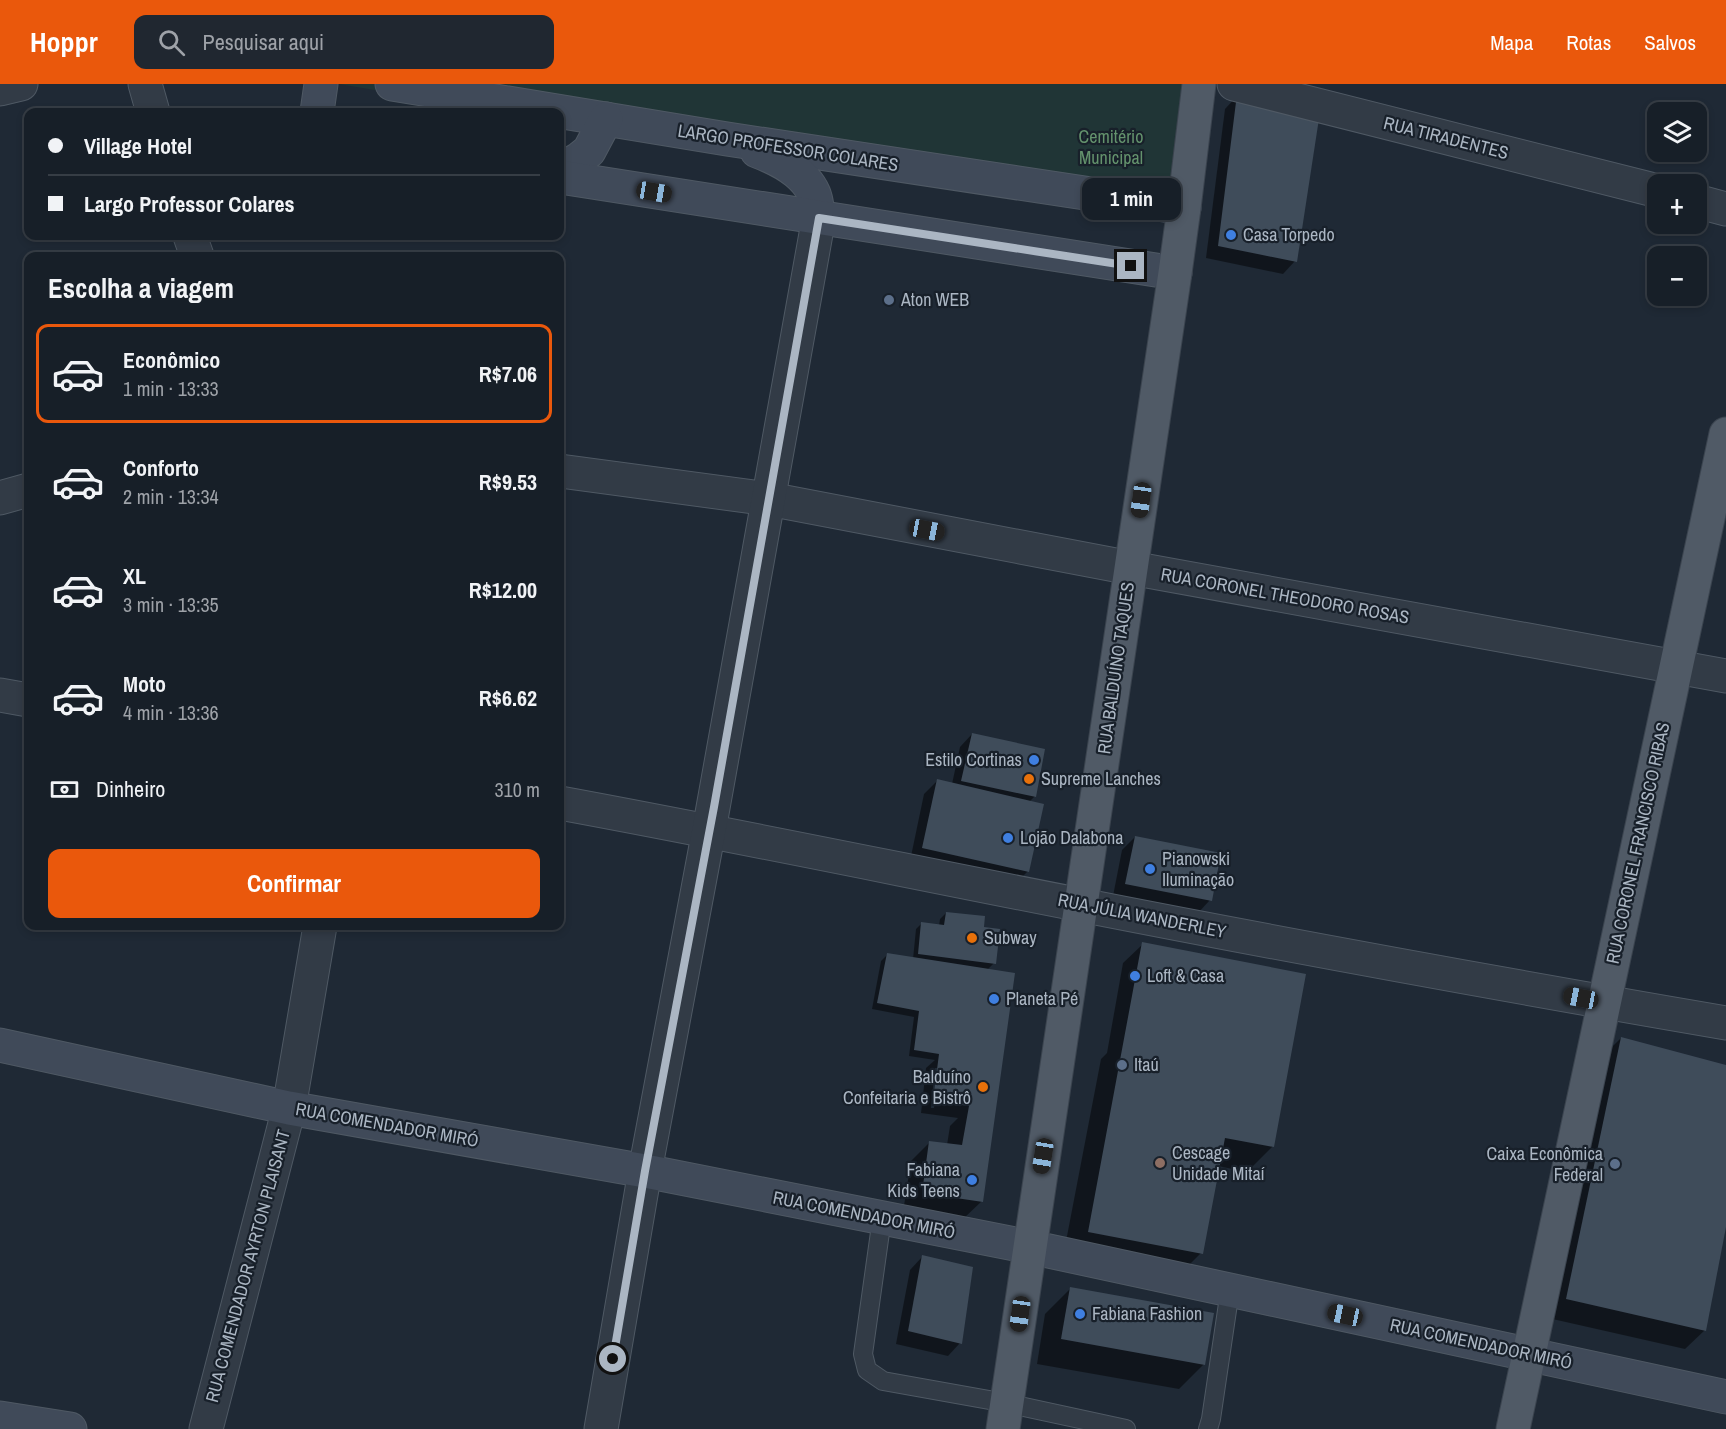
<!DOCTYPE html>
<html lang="pt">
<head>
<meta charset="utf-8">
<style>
	body { margin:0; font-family:"Archivo Narrow",sans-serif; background:#202730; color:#f1f3f6; height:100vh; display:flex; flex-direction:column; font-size:22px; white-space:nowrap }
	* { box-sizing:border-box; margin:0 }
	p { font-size:20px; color:#9ea2a8 }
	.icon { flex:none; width:33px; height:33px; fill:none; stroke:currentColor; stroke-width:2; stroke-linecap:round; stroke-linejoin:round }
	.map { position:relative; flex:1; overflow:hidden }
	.panel { position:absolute; left:24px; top:168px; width:540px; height:678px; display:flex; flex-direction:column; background:#171f28; border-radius:12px; box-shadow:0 3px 9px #0003,0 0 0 2px #363d45 }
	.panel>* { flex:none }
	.top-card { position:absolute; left:24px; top:24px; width:540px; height:132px; border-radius:12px; box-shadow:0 3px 9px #0003,0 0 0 2px #363d45; display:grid; align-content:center; height:132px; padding:0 24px; background:#171f28 }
	.controls { position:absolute; left:1647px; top:18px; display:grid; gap:12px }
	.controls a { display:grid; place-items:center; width:60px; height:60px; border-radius:12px; background:#171f28; box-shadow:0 3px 9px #0003,0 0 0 2px #363d45; font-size:30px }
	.end { position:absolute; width:27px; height:27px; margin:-14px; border:8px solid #abb6c3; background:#111; box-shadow:0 0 0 3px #111 }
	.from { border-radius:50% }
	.bubble { position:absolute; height:42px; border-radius:12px; background:#171f28; box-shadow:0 3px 9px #0003,0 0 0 2px #363d45; font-size:20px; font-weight:700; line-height:42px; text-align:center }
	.car { position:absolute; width:18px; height:36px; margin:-18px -9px; border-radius:8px; box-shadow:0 0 4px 2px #0007; background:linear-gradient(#222 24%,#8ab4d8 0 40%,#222 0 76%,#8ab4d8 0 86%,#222 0) }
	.top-card b { display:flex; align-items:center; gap:21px; height:57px; font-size:22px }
	.top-card b+b { border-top:2px solid #363d45 }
	.top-card i { width:15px; height:15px; background:#f1f3f6 }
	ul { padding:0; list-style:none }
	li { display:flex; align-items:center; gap:18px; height:99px; margin:0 12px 9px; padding:0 12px; border:3px solid transparent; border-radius:12px }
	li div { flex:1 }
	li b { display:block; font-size:22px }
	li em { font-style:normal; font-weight:700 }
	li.on { border-color:#ea580c }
	li>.icon { width:54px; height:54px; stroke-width:1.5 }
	h2 { padding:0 24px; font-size:27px; line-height:72px }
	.pay { display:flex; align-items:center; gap:15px; height:66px; padding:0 24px; font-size:22px }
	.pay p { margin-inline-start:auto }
	.button { display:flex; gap:12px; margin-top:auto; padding:12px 24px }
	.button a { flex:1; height:69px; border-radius:12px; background:#ea580c; color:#fff; font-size:24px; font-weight:700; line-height:69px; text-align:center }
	header { display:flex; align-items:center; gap:36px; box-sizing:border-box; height:84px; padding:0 30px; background:#ea580c; color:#fff }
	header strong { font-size:28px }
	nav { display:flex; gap:33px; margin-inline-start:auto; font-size:21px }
	.search { width:420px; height:54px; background:#202730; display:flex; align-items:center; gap:15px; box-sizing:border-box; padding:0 21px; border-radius:12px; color:#9ea2a8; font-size:22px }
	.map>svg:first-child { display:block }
</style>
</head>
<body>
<header>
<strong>Hoppr</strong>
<div class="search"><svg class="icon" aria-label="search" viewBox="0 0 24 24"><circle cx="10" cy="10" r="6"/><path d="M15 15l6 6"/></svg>Pesquisar aqui</div>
<nav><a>Mapa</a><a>Rotas</a><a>Salvos</a></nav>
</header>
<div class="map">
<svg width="1726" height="1345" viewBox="0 0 1726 1345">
	<rect width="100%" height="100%" fill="#1f2935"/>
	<polygon fill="#203536" points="339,0 1189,0 1170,137 503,28"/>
	<g fill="#0007" fill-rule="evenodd">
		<polygon points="1237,12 1295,177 1283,190 1206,174 1225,25"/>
		<polygon points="972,650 1035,712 1029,718 1028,787 1015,800 910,777 924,710 937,697 952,700 960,663"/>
		<polygon points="1135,753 1210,816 1198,829 1113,812 1122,766"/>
		<path d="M946,829L982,844L994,879L987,886L982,1117L962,1136L903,1128L911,1077L930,1058L947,1061L950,1042L958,1034L921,1029L926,984L935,976L909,972L914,933L872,925L881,877L887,871L913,875L916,845L922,839L939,842L940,835ZM935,984H939L934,1024H931Z"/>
		<polygon points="1143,860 1272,1063 1247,1088 1218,1082 1201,1169 1176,1194 1063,1173 1101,975 1107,969 1123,879"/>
		<polygon points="1621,954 1726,983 1726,1135 1705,1246 1685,1265 1548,1234 1602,973"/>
		<polygon points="922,1173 960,1259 948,1272 896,1260 910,1186"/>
		<polygon points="1070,1205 1204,1280 1179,1305 1037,1280 1045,1230"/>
	</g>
	<g fill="#3f4c5a">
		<polygon points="1237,10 1320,28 1297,178 1218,162"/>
		<polygon points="972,649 1045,665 1036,713 961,697"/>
		<polygon points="937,695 1044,720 1029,788 922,764"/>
		<polygon points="1135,752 1221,769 1212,817 1125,800"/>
		<polygon points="946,828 985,832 984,843 1000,845 996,880 918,870 921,838 944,841"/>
		<polygon points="1142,858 1306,890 1274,1063 1225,1054 1203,1170 1088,1148"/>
		<polygon points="887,869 1015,889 983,1118 922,1109 929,1057 962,1061 969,1022 933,1017 939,970 914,966 919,927 877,919"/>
		<polygon points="1621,953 1726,981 1726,1143 1706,1247 1566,1215"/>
		<polygon points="922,1171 973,1183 962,1260 908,1247"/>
		<polygon points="1070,1203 1214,1229 1205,1281 1061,1255"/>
	</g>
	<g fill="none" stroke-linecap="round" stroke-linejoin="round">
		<defs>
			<g id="lane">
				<polyline points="882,1134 863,1270 867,1286 883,1297 1006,1319 1126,1345"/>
				<polyline points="1208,1345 1211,1335 1230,1206"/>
			</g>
			<g id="street">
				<polyline points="145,0 153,28"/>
				<polyline points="1234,0 1658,107"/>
				<polyline points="0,5 21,0"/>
				<polyline points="1696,117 1726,125"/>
				<polyline points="190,152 197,172"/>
				<polyline points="560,387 769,415 1131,484 1726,592"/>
				<polyline points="0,414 28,406"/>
				<polyline points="0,611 28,616"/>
				<path d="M560,719C734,751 907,787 1081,821C1295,863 1510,902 1726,939"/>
				<polyline points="206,1345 289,1024 320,842"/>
				<polyline points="601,1345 645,1087 709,746 819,133"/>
			</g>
			<g id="secondary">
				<polyline points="392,0 727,55 1184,124"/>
				<polyline points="317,28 321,0"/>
				<path d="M757,67C778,75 804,87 814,110C817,117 817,126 819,133"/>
				<polyline points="560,86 579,75 589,67 606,35"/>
				<polyline points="560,93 1175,189"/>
				<polyline points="0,961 289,1024 645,1087 1030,1163 1726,1313"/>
				<polyline points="0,1334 70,1345"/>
			</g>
			<g id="primary">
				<polyline points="1003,1345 1175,189 1184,124 1199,0"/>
				<polyline points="1513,1345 1726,350"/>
			</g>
		</defs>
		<use href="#lane" stroke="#4f5964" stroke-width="20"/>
		<use href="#street" stroke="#4f5964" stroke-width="35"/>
		<use href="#secondary" stroke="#4f5964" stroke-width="35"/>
		<use href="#primary" stroke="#3b444f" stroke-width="35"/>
		<use href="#lane" stroke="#323b46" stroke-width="18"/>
		<use href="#street" stroke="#323b46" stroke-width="33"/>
		<use href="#secondary" stroke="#404a59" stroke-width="33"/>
		<use href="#primary" stroke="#505a66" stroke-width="33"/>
	</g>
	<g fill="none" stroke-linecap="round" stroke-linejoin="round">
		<polyline stroke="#abb6c3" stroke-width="8" points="613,1275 645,1087 714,723 819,134 1131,182"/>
	</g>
	<g fill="#3f7fe0" stroke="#18202a" stroke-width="2">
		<circle cx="1231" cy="151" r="6"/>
		<circle cx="1034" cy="676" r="6"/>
		<circle cx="1008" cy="754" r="6"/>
		<circle cx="1150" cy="785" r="6"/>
		<circle cx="1135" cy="892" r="6"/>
		<circle cx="994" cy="915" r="6"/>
		<circle cx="972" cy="1096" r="6"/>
		<circle cx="1080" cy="1230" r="6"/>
	</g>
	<g fill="#5c6f8a" stroke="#18202a" stroke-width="2">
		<circle cx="889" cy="216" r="6"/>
		<circle cx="1122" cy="981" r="6"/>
		<circle cx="1615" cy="1080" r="6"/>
	</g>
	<g fill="#e8710a" stroke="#18202a" stroke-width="2">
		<circle cx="1029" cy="695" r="6"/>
		<circle cx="972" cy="854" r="6"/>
		<circle cx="983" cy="1003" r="6"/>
	</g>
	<circle fill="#8d6e63" stroke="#18202a" stroke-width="2" cx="1160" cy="1079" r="6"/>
	<g text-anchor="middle" stroke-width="4.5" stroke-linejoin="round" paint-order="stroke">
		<g font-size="18" fill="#64936d" stroke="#18202a">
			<text x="1111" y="59">Cemitério<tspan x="1111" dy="21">Municipal</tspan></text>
		</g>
		<g font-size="18" fill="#abb6c3" stroke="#18202a">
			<text transform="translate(1446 54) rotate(14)" y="6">RUA TIRADENTES</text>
			<text transform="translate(788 64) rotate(9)" y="6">LARGO PROFESSOR COLARES</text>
			<text transform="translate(1285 512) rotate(10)" y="6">RUA CORONEL THEODORO ROSAS</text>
			<text transform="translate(1116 584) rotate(-82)" y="6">RUA BALDUÍNO TAQUES</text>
			<text transform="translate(1638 759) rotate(-78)" y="6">RUA CORONEL FRANCISCO RIBAS</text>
			<text transform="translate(1142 832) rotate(11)" y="6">RUA JÚLIA WANDERLEY</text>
			<text transform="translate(387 1041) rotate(10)" y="6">RUA COMENDADOR MIRÓ</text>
			<text transform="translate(864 1131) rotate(11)" y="6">RUA COMENDADOR MIRÓ</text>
			<text transform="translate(248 1182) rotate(-75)" y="6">RUA COMENDADOR AYRTON PLAISANT</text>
			<text transform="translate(1481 1260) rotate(12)" y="6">RUA COMENDADOR MIRÓ</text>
		</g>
		<g font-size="18" fill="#abb6c3" stroke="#18202a" text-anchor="start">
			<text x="1243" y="157">Casa Torpedo</text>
			<text x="901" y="222">Aton WEB</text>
			<text x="1022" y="682" text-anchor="end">Estilo Cortinas</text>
			<text x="1041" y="701">Supreme Lanches</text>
			<text x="1020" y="760">Lojão Dalabona</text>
			<text x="1162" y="781">Pianowski<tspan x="1162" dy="21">Iluminação</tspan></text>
			<text x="984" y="860">Subway</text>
			<text x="1147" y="898">Loft &amp; Casa</text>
			<text x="1006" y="921">Planeta Pé</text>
			<text x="1134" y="987">Itaú</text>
			<text x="971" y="999" text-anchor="end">Balduíno<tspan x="971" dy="21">Confeitaria e Bistrô</tspan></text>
			<text x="1172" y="1075">Cescage<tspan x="1172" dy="21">Unidade Mitaí</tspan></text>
			<text x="1603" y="1076" text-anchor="end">Caixa Econômica<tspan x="1603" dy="21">Federal</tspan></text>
			<text x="960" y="1092" text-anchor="end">Fabiana<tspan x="960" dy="21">Kids Teens</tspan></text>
			<text x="1092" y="1236">Fabiana Fashion</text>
		</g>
	</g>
</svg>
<div class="controls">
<a><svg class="icon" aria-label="layers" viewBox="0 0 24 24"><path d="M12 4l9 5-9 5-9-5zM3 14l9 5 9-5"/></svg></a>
<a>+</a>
<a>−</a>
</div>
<i class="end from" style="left:613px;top:1275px"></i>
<i class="end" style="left:1131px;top:182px"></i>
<div class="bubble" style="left:1082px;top:94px;width:99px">1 min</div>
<i class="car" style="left:654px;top:108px;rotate:99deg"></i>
<i class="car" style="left:1141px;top:416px;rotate:188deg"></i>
<i class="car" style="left:927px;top:446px;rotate:101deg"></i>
<i class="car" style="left:1581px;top:914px;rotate:281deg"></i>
<i class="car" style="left:1043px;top:1072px;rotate:189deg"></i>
<i class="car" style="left:1020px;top:1230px;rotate:188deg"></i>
<i class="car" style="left:1345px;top:1231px;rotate:282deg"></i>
<div class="top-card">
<b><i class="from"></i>Village Hotel</b>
<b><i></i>Largo Professor Colares</b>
</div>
<section class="panel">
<h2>Escolha a viagem</h2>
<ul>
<li class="on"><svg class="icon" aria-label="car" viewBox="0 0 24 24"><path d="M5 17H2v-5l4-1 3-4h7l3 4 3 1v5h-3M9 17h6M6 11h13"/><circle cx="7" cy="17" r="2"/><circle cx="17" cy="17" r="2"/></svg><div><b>Econômico</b><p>1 min · 13:33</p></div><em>R$7.06</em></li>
<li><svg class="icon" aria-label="car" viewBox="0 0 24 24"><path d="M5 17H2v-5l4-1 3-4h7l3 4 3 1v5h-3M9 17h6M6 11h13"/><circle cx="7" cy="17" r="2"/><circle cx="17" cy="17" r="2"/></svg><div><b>Conforto</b><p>2 min · 13:34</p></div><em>R$9.53</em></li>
<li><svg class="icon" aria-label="car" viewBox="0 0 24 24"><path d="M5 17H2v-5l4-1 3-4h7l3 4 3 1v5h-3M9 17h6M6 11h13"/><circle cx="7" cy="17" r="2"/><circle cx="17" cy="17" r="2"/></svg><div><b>XL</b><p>3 min · 13:35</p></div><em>R$12.00</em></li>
<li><svg class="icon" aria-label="car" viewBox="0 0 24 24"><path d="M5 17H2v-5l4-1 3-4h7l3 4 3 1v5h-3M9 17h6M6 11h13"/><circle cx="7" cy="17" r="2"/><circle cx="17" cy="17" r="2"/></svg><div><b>Moto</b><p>4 min · 13:36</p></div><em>R$6.62</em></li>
</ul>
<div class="pay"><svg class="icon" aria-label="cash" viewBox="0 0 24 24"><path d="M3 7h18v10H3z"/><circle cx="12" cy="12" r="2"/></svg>Dinheiro<p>310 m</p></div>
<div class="button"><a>Confirmar</a></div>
</section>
</div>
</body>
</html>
